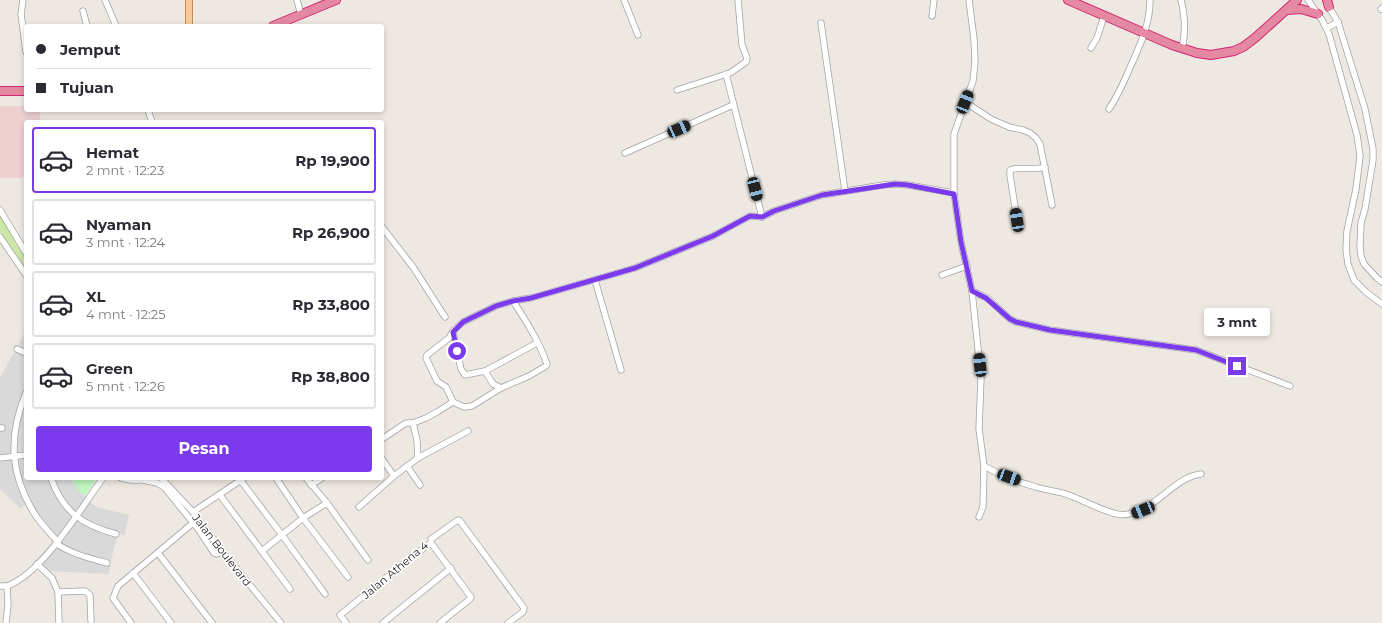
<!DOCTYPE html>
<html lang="id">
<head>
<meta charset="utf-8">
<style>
	body { margin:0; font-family:Montserrat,sans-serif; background:#f2f2f3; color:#2b2b33; height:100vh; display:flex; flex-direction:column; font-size:15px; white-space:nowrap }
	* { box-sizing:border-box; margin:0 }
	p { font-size:13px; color:#7c7c81 }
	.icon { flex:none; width:22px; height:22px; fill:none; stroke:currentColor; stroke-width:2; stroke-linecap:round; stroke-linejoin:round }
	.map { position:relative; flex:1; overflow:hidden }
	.panel { position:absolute; left:24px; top:120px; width:360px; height:360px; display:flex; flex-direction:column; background:#fff; border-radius:4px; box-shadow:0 2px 6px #0003 }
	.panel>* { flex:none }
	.hud { position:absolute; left:24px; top:24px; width:360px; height:88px; border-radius:4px; box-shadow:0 2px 6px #0003; display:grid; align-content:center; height:88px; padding:0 12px; background:#fff }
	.end { position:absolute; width:18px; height:18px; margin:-9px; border:5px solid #7c3aed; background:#fff; box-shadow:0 0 0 2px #fff }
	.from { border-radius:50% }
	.bubble { position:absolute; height:28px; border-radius:4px; background:#fff; box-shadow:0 2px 6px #0003; font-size:13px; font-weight:700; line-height:28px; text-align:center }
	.car { position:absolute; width:12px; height:24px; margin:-12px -6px; border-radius:5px; box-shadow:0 0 3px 1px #0007; background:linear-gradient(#222 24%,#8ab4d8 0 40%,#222 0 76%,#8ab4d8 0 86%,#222 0) }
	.hud b { display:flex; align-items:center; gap:14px; height:38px; font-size:15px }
	.hud b+b { border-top:1px solid #e1e1e2 }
	.hud i { width:10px; height:10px; background:#2b2b33 }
	ul { padding:7px 0 0; list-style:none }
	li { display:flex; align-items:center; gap:12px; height:66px; margin:0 8px 6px; padding:0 4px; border:2px solid #e1e1e2; border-radius:4px }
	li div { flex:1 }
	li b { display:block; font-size:15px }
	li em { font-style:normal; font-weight:700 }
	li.on { border-color:#7c3aed }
	li>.icon { width:36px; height:36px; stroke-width:1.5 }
	.button { display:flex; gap:8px; margin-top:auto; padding:8px 12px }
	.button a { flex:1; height:46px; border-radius:4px; background:#7c3aed; color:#fff; font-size:16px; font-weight:700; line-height:46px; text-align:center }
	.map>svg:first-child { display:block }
</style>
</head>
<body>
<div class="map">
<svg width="1382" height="623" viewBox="0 0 1382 623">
	<rect width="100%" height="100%" fill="#ede8e1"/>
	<polygon fill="#dad9d9" points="24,334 26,335 26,478 70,478 87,500 91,503 100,508 129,515 125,535 118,534 110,563 109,574 46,571 36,560 52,542 48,530 28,503 20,508 0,489 0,378"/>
	<polygon fill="#eed0d1" points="0,106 26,106 26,110 39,110 41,122 26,122 26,177 23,175 22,178 0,178"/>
	<polygon fill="#cce7a7" points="0,214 26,257 26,272 0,231"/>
	<polygon fill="#bdf8be" points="70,478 97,478 84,496"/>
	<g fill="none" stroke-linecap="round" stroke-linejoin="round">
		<defs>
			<g id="minor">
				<polyline points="23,0 21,14 26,52"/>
				<polyline points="105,0 116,26"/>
				<polyline points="297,0 301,15"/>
				<polyline points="624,0 638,35"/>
				<polyline points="969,0 974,39 975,61 973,81 954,134 954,193 961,242 972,291 981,378 979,429 984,466 983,507 979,517"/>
				<path d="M1181,0C1185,16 1186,32 1182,49"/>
				<polyline points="1308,0 1322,20 1329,34 1357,135 1360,156 1356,189 1347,231 1346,249 1348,264 1354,280 1366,292 1382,304"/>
				<polyline points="1327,4 1338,22 1365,109 1373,149 1373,160 1365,209 1361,223 1360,247 1361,256 1364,264 1377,278 1382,282"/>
				<polyline points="1381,9 1382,8"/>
				<polyline points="83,11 87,26"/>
				<polyline points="932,16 934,0"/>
				<polyline points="821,23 845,191"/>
				<polyline points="1327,28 1338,22"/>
				<polyline points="1091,48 1097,38 1104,16"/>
				<polyline points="726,74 762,217"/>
				<polyline points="677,90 730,73 746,62 747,58 742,45 738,0"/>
				<polyline points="965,102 991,119 1009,127 1023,130 1030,133 1036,138 1040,144 1052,205"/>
				<path d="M1109,109C1117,97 1123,84 1129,70C1139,47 1150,26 1150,0"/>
				<polyline points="148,110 152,122"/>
				<polyline points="625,153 733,105"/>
				<polyline points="0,210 26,253"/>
				<path d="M1017,220L1010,175V170C1017,166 1034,171 1045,167"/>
				<polyline points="382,227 413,267 445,317"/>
				<polyline points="0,237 26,275"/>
				<polyline points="942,275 967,266"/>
				<polyline points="595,280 621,370"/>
				<polyline points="972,291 987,298 1010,319 1016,322 1050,330 1196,350 1290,386"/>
				<path d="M453,332L461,369L465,375L485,371L493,384L501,388L529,376L546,366L547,364C539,341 526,321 513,301"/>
				<polyline points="17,349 26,353"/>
				<polyline points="485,371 537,343"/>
				<path d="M26,393C8,436 10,474 34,513C41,524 50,533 58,542"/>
				<polyline points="453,402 464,407 472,406 501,388"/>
				<polyline points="413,423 417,440 418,458"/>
				<polyline points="0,428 2,428"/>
				<polyline points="382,439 406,423 413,423 426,418 437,412 453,402 446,387 437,381 426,358 427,355 449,338 453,331 463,322 496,306 513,301 531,298 635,268 713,236 750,216 762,217 774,211 822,195 883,185 895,184 908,185 954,193"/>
				<polyline points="0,458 26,455"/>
				<polyline points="382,459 394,476"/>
				<polyline points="407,466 420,485"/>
				<path d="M984,466C1000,475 1018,482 1036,487C1045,490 1056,491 1066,494C1083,500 1099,510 1117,514C1124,516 1134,513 1141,510C1162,501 1177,477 1201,474"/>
				<path d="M51,478C63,512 82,525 116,534"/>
				<path d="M121,478C129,480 139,482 146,478"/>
				<polyline points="161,478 193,512 223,552 281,623"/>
				<polyline points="276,478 303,518 348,577"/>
				<polyline points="306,478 327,503 368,560"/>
				<polyline points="143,480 157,483 164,487 199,530 214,553 217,554 223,552"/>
				<polyline points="241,481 282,535 325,594"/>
				<polyline points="311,485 322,478"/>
				<polyline points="220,495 290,589"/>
				<polyline points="359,507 394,476 418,458 468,431"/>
				<polyline points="193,512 244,478"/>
				<polyline points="431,543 471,597 470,599 440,623"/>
				<path d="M57,544C72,554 89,558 107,563"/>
				<polyline points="262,551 303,518 327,503"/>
				<polyline points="158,553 212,623"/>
				<polyline points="37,564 52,578 58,592 85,591 90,595 91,621"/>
				<polyline points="133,573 171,623"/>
				<polyline points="0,586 7,586 8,604 6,623"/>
				<path d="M7,586C43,573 80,509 103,478"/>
				<polyline points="58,592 59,623"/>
				<polyline points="131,623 113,598 118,586 193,523"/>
				<polyline points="346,623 340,615 417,553 431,543 431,539 458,520 460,521 524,608 523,612 508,623"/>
				<polyline points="383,623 451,568"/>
			</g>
			<polyline id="major" points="189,26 189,0"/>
			<g id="highway">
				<polyline points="1068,0 1172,45 1197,53 1211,55 1234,51 1243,47 1255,38 1297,0"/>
				<polyline points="1327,0 1329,7"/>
				<polyline points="1287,10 1301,9 1318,14"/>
				<polyline points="273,26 336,0"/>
				<polyline points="0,91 26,91"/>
			</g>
		</defs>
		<use href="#minor" stroke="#a3a3a3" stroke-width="7"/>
		<use href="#major" stroke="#915703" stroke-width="8"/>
		<use href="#highway" stroke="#d3266f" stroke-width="10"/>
		<use href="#minor" stroke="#fff" stroke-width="5.5"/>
		<use href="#major" stroke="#fac999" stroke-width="7"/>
		<use href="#highway" stroke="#e489a1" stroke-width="8"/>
	</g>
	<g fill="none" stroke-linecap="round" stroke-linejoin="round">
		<polyline stroke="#7c3aed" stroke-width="5" points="457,351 453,332 463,322 496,306 513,301 531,298 635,268 713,236 750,216 762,217 774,211 822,195 895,184 908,185 954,194 961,242 972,291 986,298 1010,319 1016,322 1050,330 1196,350 1237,366"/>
	</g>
	<g text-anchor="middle" stroke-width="3.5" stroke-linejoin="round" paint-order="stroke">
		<g font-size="11" fill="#1c1c1c" stroke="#fff">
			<text transform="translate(222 550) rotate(52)" y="4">Jalan Boulevard</text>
			<text transform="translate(395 570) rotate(-40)" y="4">Jalan Athena 4</text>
		</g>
	</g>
</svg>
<i class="end from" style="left:457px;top:351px"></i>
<i class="end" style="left:1237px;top:366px"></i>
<div class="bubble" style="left:1204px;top:308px;width:66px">3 mnt</div>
<i class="car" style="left:965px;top:102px;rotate:22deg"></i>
<i class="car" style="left:679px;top:129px;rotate:66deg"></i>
<i class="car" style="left:755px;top:189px;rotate:166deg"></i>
<i class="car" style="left:1017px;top:220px;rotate:351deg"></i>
<i class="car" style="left:980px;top:365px;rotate:354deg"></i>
<i class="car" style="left:1009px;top:477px;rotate:110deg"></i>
<i class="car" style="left:1143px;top:510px;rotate:248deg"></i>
<div class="hud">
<b><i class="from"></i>Jemput</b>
<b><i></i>Tujuan</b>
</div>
<section class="panel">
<ul>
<li class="on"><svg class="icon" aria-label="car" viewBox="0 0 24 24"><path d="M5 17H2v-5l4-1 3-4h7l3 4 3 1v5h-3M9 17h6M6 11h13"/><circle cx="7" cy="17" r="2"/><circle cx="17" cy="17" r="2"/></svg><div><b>Hemat</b><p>2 mnt · 12:23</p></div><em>Rp 19,900</em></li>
<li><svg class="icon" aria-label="car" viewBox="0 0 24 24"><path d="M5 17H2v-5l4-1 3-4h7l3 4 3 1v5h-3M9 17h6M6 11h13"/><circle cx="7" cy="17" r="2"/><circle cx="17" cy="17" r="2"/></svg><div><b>Nyaman</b><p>3 mnt · 12:24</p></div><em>Rp 26,900</em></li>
<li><svg class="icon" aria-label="car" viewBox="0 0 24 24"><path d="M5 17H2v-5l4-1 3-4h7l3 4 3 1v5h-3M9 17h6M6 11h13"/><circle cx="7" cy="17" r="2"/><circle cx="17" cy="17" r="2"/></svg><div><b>XL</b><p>4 mnt · 12:25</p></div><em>Rp 33,800</em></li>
<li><svg class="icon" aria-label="car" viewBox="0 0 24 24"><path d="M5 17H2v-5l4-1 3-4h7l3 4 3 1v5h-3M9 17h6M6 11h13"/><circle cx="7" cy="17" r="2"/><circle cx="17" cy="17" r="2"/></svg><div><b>Green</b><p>5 mnt · 12:26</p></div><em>Rp 38,800</em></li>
</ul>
<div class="button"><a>Pesan</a></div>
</section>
</div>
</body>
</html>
